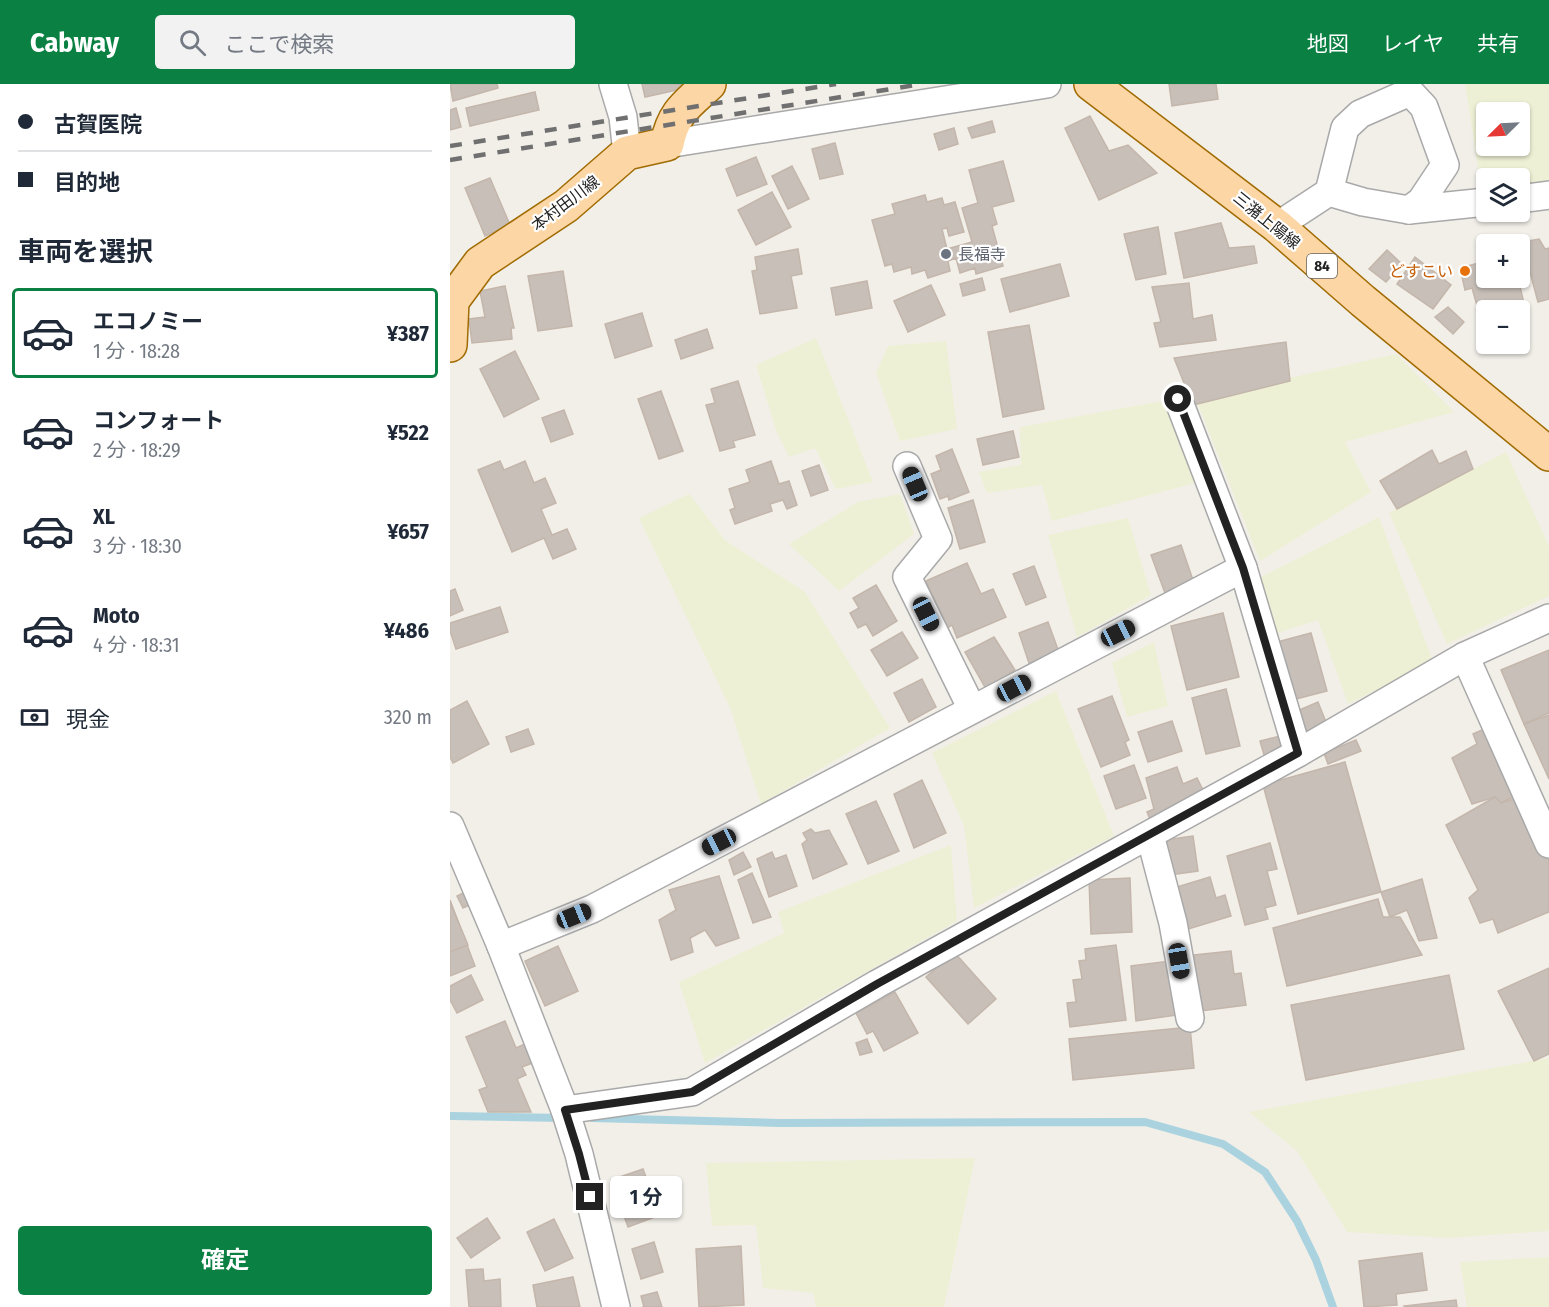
<!DOCTYPE html>
<html lang="ja">
<head>
<meta charset="utf-8">
<style>
	body { margin:0; font-family:"Fira Sans Condensed","Noto Sans JP",sans-serif; background:#f2f2f3; color:#1f2937; height:100vh; display:flex; flex-direction:column; font-size:22px; white-space:nowrap }
	* { box-sizing:border-box; margin:0 }
	p { font-size:20px; color:#747a83 }
	.icon { flex:none; width:33px; height:33px; fill:none; stroke:currentColor; stroke-width:2; stroke-linecap:round; stroke-linejoin:round }
	.map { position:relative; flex:1; overflow:hidden }
	.side { display:flex; flex-direction:column; background:#fff; width:450px }
	.side>* { flex:none }
	.banner { display:grid; align-content:center; height:132px; padding:0 18px; background:#fff }
	.needle { width:39px; rotate:246deg }
	.controls { position:absolute; left:1026px; top:18px; display:grid; gap:12px }
	.controls a { display:grid; place-items:center; width:54px; height:54px; border-radius:6px; background:#fff; box-shadow:0 2px 4px #0004; font-size:30px }
	.end { position:absolute; width:27px; height:27px; margin:-14px; border:8px solid #222; background:#fff; box-shadow:0 0 0 3px #fff }
	.from { border-radius:50% }
	.bubble { position:absolute; height:42px; border-radius:6px; background:#fff; box-shadow:0 2px 4px #0004; font-size:20px; font-weight:700; line-height:42px; text-align:center }
	.car { position:absolute; width:18px; height:36px; margin:-18px -9px; border-radius:8px; box-shadow:0 0 4px 2px #0007; background:linear-gradient(#222 24%,#8ab4d8 0 40%,#222 0 76%,#8ab4d8 0 86%,#222 0) }
	.banner b { display:flex; align-items:center; gap:21px; height:57px; font-size:22px }
	.banner b+b { border-top:2px solid #e0e1e3 }
	.banner i { width:15px; height:15px; background:#1f2937 }
	ul { padding:0; list-style:none }
	li { display:flex; align-items:center; gap:18px; height:90px; margin:0 12px 9px; padding:0 6px; border:3px solid transparent; border-radius:6px }
	li div { flex:1 }
	li b { display:block; font-size:22px }
	li em { font-style:normal; font-weight:700 }
	li.current { border-color:#0b8043 }
	li>.icon { width:54px; height:54px; stroke-width:1.5 }
	h2 { padding:0 18px; font-size:27px; line-height:72px }
	.pay { display:flex; align-items:center; gap:15px; height:66px; padding:0 18px; font-size:22px }
	.pay p { margin-inline-start:auto }
	.primary-button { display:flex; gap:12px; margin-top:auto; padding:12px 18px }
	.primary-button a { flex:1; height:69px; border-radius:6px; background:#0b8043; color:#fff; font-size:24px; font-weight:700; line-height:69px; text-align:center }
	header { display:flex; align-items:center; gap:36px; box-sizing:border-box; height:84px; padding:0 30px; background:#0b8043; color:#fff }
	header strong { font-size:28px }
	nav { display:flex; gap:33px; margin-inline-start:auto; font-size:21px }
	.search { width:420px; height:54px; background:#f2f2f3; display:flex; align-items:center; gap:15px; box-sizing:border-box; padding:0 21px; border-radius:6px; color:#747a83; font-size:22px }
	main { display:flex; flex:1; min-height:0 }
	.map>svg:first-child { display:block }
</style>
</head>
<body>
<header>
<strong>Cabway</strong>
<div class="search"><svg class="icon" aria-label="search" viewBox="0 0 24 24"><circle cx="10" cy="10" r="6"/><path d="M15 15l6 6"/></svg>ここで検索</div>
<nav><a>地図</a><a>レイヤ</a><a>共有</a></nav>
</header>
<main>
<section class="side">
<div class="banner">
<b><i class="from"></i>古賀医院</b>
<b><i></i>目的地</b>
</div>
<h2>車両を選択</h2>
<ul>
<li class="current"><svg class="icon" aria-label="car" viewBox="0 0 24 24"><path d="M5 17H2v-5l4-1 3-4h7l3 4 3 1v5h-3M9 17h6M6 11h13"/><circle cx="7" cy="17" r="2"/><circle cx="17" cy="17" r="2"/></svg><div><b>エコノミー</b><p>1 分 · 18:28</p></div><em>¥387</em></li>
<li><svg class="icon" aria-label="car" viewBox="0 0 24 24"><path d="M5 17H2v-5l4-1 3-4h7l3 4 3 1v5h-3M9 17h6M6 11h13"/><circle cx="7" cy="17" r="2"/><circle cx="17" cy="17" r="2"/></svg><div><b>コンフォート</b><p>2 分 · 18:29</p></div><em>¥522</em></li>
<li><svg class="icon" aria-label="car" viewBox="0 0 24 24"><path d="M5 17H2v-5l4-1 3-4h7l3 4 3 1v5h-3M9 17h6M6 11h13"/><circle cx="7" cy="17" r="2"/><circle cx="17" cy="17" r="2"/></svg><div><b>XL</b><p>3 分 · 18:30</p></div><em>¥657</em></li>
<li><svg class="icon" aria-label="car" viewBox="0 0 24 24"><path d="M5 17H2v-5l4-1 3-4h7l3 4 3 1v5h-3M9 17h6M6 11h13"/><circle cx="7" cy="17" r="2"/><circle cx="17" cy="17" r="2"/></svg><div><b>Moto</b><p>4 分 · 18:31</p></div><em>¥486</em></li>
</ul>
<div class="pay"><svg class="icon" aria-label="cash" viewBox="0 0 24 24"><path d="M3 7h18v10H3z"/><circle cx="12" cy="12" r="2"/></svg>現金<p>320 m</p></div>
<div class="primary-button"><a>確定</a></div>
</section>
<div class="map">
<svg width="1099" height="1223" viewBox="0 0 1099 1223">
	<rect width="100%" height="100%" fill="#f2efe9"/>
	<g fill="#eef0d5" fill-rule="evenodd">
		<path d="M1015,0H1099V97L1070,102V94H1036V107L1032,108ZM1036,28H1070V62H1036Z"/>
		<polygon points="366,254 423,398 386,405 365,364 339,373 327,349 306,281"/>
		<polygon points="496,257 507,345 450,357 426,289 438,262"/>
		<polygon points="946,270 1004,328 895,358 921,408 810,477 746,315"/>
		<polygon points="717,316 749,398 602,437 592,401 537,409 529,388 571,381 570,343"/>
		<polygon points="1056,368 1099,462 1099,512 997,560 939,429"/>
		<polygon points="239,410 276,457 355,508 440,644 311,720 280,624 189,434"/>
		<polygon points="450,410 464,450 389,507 339,460 408,418"/>
		<polygon points="929,433 983,578 898,620 868,536 821,551 807,495"/>
		<polygon points="678,434 701,511 627,553 598,451"/>
		<polygon points="704,558 718,622 677,633 662,579"/>
		<polygon points="606,607 664,752 524,824 514,742 482,669"/>
		<polygon points="501,761 507,837 255,979 229,898 334,849 328,828"/>
		<polygon points="1099,974 1099,1147 999,1154 897,1148 847,1067 799,1028"/>
		<polygon points="525,1074 494,1223 366,1223 363,1209 313,1204 306,1141 262,1142 256,1079"/>
		<polygon points="1099,1173 1099,1223 1017,1223 1010,1178"/>
	</g>
	<g fill="none" stroke-linecap="round" stroke-linejoin="round">
		<g stroke="#aad3df" stroke-width="8">
			<polyline points="0,1032 114,1034"/>
			<polyline points="142,1034 329,1039 695,1038 773,1060 815,1088 847,1137 866,1176 883,1223"/>
		</g>
	</g>
	<g fill="#c7bfb8" stroke="#c4b6ab" stroke-width="1.5">
		<polygon points="0,0 47,0 48,4 3,17"/>
		<polygon points="192,0 235,0 236,4 195,13"/>
		<polygon points="719,0 766,0 768,15 722,22"/>
		<polygon points="85,8 89,26 20,42 16,24"/>
		<polygon points="6,24 11,43 0,46 0,26"/>
		<polygon points="640,32 659,67 678,61 707,89 649,116 615,44"/>
		<polygon points="542,37 545,48 522,54 518,44"/>
		<polygon points="504,44 508,60 489,66 484,50"/>
		<polygon points="385,59 393,90 370,95 362,65"/>
		<polygon points="306,73 317,100 287,112 276,85"/>
		<polygon points="553,77 564,117 542,123 547,140 542,142 553,182 526,190 525,184 510,189 506,174 498,177 500,187 478,194 475,186 462,190 461,183 444,188 442,180 435,182 422,136 445,130 442,120 475,111 477,118 492,114 494,121 505,118 514,148 499,152 497,144 492,145 497,165 522,158 512,124 528,119 519,86"/>
		<polygon points="342,82 359,115 338,125 322,92"/>
		<polygon points="40,94 60,141 35,152 15,104"/>
		<polygon points="322,108 341,143 306,161 288,126"/>
		<polygon points="771,139 779,164 804,162 807,179 734,194 725,149"/>
		<polygon points="708,143 716,190 686,196 674,150"/>
		<polygon points="1089,155 1095,165 1099,164 1099,215 1088,218 1072,158"/>
		<polygon points="348,165 352,190 341,192 347,224 310,230 302,187 307,186 305,173"/>
		<polygon points="937,166 952,180 936,198 919,185"/>
		<polygon points="965,173 1001,201 983,225 947,200"/>
		<polygon points="1036,177 1036,194 1068,194 1076,228 1070,230 1070,226 1036,226 1036,242 1033,243 1022,204 1015,206 1010,184"/>
		<polygon points="610,180 619,212 560,228 551,195"/>
		<polygon points="113,187 122,242 88,247 78,192"/>
		<polygon points="532,194 535,206 513,212 510,200"/>
		<polygon points="417,197 422,224 386,231 381,204"/>
		<polygon points="739,199 743,235 762,231 766,256 710,263 704,239 711,238 702,203"/>
		<polygon points="481,201 495,231 458,248 444,217"/>
		<polygon points="55,202 64,244 61,244 62,255 22,259 19,235 35,233 30,207"/>
		<polygon points="998,223 1014,238 1003,250 985,233"/>
		<polygon points="192,229 202,262 165,274 155,240"/>
		<polygon points="579,241 594,325 553,333 538,248"/>
		<polygon points="257,245 263,264 231,275 225,256"/>
		<polygon points="836,258 840,297 743,321 724,274"/>
		<polygon points="65,267 89,315 54,333 30,285"/>
		<polygon points="288,297 305,351 283,357 285,363 270,367 256,321 265,319 261,305"/>
		<polygon points="211,307 233,367 209,375 188,315"/>
		<polygon points="114,326 123,350 101,358 92,334"/>
		<polygon points="563,347 569,373 533,381 527,355"/>
		<polygon points="502,365 519,408 499,416 498,412 490,415 481,390 491,386 486,372"/>
		<polygon points="982,366 989,380 1016,367 1023,385 947,425 930,397"/>
		<polygon points="50,377 54,386 75,377 84,399 95,394 106,419 91,425 102,451 117,445 126,465 103,475 94,454 62,468 28,386"/>
		<polygon points="321,377 329,400 339,397 347,421 337,425 333,416 320,420 322,427 285,440 280,426 285,424 279,405 300,398 296,386"/>
		<polygon points="369,381 378,406 361,412 352,387"/>
		<polygon points="523,416 535,458 510,465 498,424"/>
		<polygon points="731,461 744,499 715,509 701,471"/>
		<polygon points="517,479 531,510 543,505 556,533 507,554 502,541 497,544 476,497"/>
		<polygon points="584,482 596,513 576,521 563,490"/>
		<polygon points="426,501 447,537 423,552 416,540 408,544 400,529 409,524 403,514"/>
		<polygon points="5,505 13,526 0,532 0,507"/>
		<polygon points="50,523 58,548 6,565 0,547 0,539"/>
		<polygon points="773,529 789,593 737,606 721,542"/>
		<polygon points="598,538 610,571 580,582 569,549"/>
		<polygon points="452,548 468,574 437,592 421,566"/>
		<polygon points="861,549 877,607 842,616 827,558"/>
		<polygon points="544,553 565,586 536,605 515,568"/>
		<polygon points="1099,566 1099,629 1074,640 1051,586"/>
		<polygon points="472,595 486,623 459,638 444,609"/>
		<polygon points="776,605 790,662 756,670 742,614"/>
		<polygon points="662,612 679,656 675,658 680,671 651,683 628,625"/>
		<polygon points="17,617 39,660 3,679 0,673 0,626"/>
		<polygon points="868,618 878,643 855,652 845,628"/>
		<polygon points="1099,631 1099,695 1074,640"/>
		<polygon points="722,637 732,667 698,678 688,648"/>
		<polygon points="1041,642 1071,709 1051,719 1045,713 1022,720 1002,674 1027,660 1023,650"/>
		<polygon points="78,645 84,660 61,668 56,653"/>
		<polygon points="835,651 839,667 815,674 810,657"/>
		<polygon points="906,656 911,667 878,680 874,669"/>
		<polygon points="895,678 931,808 848,830 813,701"/>
		<polygon points="684,681 696,714 666,725 654,692"/>
		<polygon points="727,683 733,700 747,694 756,712 701,738 697,728 704,725 696,694"/>
		<polygon points="472,696 496,749 464,764 444,710"/>
		<polygon points="1073,712 1099,771 1099,828 1048,849 1043,835 1030,839 1019,814 1028,806 996,741 1045,713 1051,719"/>
		<polygon points="426,717 449,767 418,780 396,730"/>
		<polygon points="361,745 365,749 379,746 397,780 363,795 352,760 357,756 353,749"/>
		<polygon points="743,752 748,787 720,791 715,756"/>
		<polygon points="820,759 827,785 817,787 826,821 815,824 818,835 795,841 777,772"/>
		<polygon points="293,768 301,783 284,791 279,776"/>
		<polygon points="322,768 325,775 336,771 347,802 319,813 307,775"/>
		<polygon points="302,789 321,833 303,839 288,796"/>
		<polygon points="269,792 289,854 266,862 255,846 240,854 243,868 221,876 209,836 226,826 219,806"/>
		<polygon points="760,793 766,814 775,811 781,832 738,845 727,803"/>
		<polygon points="680,794 682,848 641,850 639,796"/>
		<polygon points="972,795 987,854 969,857 957,826 940,833 931,808"/>
		<polygon points="15,808 22,820 13,824 7,812"/>
		<polygon points="928,815 933,833 950,833 972,871 837,902 823,844"/>
		<polygon points="0,816 25,882 0,892"/>
		<polygon points="0,818 18,861 0,868"/>
		<polygon points="666,861 676,936 620,943 617,919 626,918 623,896 632,895 629,877 636,876 635,865"/>
		<polygon points="108,862 128,907 95,922 75,877"/>
		<polygon points="781,867 784,890 791,889 796,921 751,927 744,871"/>
		<polygon points="504,868 546,915 518,940 476,893"/>
		<polygon points="720,877 726,931 686,937 681,882"/>
		<polygon points="1099,884 1099,970 1084,977 1048,907"/>
		<polygon points="21,891 33,916 7,929 0,916 0,902"/>
		<polygon points="999,891 1014,965 856,996 841,921"/>
		<polygon points="445,908 468,949 434,967 423,947 417,950 406,929"/>
		<polygon points="55,937 66,964 77,959 85,978 72,983 76,991 67,995 81,1028 38,1028 29,1006 37,1003 16,953"/>
		<polygon points="740,943 744,984 623,996 619,955"/>
		<polygon points="417,955 422,968 410,971 406,959"/>
		<polygon points="193,1085 210,1131 178,1143 161,1096"/>
		<polygon points="37,1134 50,1154 21,1174 7,1154"/>
		<polygon points="104,1135 123,1174 95,1187 77,1148"/>
		<polygon points="204,1158 213,1188 191,1195 182,1165"/>
		<polygon points="291,1162 294,1221 249,1223 246,1165"/>
		<polygon points="972,1169 977,1206 946,1210 947,1221 914,1223 909,1177"/>
		<polygon points="33,1185 34,1197 50,1195 51,1223 19,1223 16,1186"/>
		<polygon points="123,1193 130,1223 87,1223 83,1201"/>
		<polygon points="207,1208 212,1223 192,1223 194,1223 191,1212"/>
		<polygon points="1006,1216 1007,1223 955,1223 954,1222"/>
	</g>
	<g fill="none" stroke-linecap="round" stroke-linejoin="round">
		<defs>
			<g id="minor">
				<polyline points="163,0 173,33 177,69"/>
				<polyline points="217,60 597,0"/>
				<polyline points="1070,115 1099,111"/>
				<polyline points="959,126 1036,118"/>
				<polyline points="827,142 879,108 895,44 910,30 960,8 974,23 995,81 971,117 959,126 913,118 879,108"/>
				<polyline points="728,315 793,484 848,669"/>
				<polyline points="457,382 488,455 457,493 522,625"/>
				<polyline points="1015,572 1099,760"/>
				<polyline points="0,742 51,862 115,1026 129,1070 166,1223"/>
				<polyline points="700,751 723,839 740,934"/>
				<polyline points="51,862 142,825 793,484"/>
				<polyline points="115,1026 242,1008 427,900 848,669 1015,572 1099,534"/>
			</g>
			<g id="major">
				<polyline points="641,0 827,142 913,217 1099,370"/>
				<path d="M0,261L2,217L30,179L116,122L177,69L217,60C223,29 236,21 259,0"/>
			</g>
		</defs>
		<use href="#minor" stroke="#a9a9a9" stroke-width="30"/>
		<use href="#major" stroke="#a06b00" stroke-width="36"/>
		<use href="#minor" stroke="#fff" stroke-width="27"/>
		<use href="#major" stroke="#fcd6a4" stroke-width="33"/>
		<g stroke="#707070" stroke-width="4.5" stroke-dasharray="12 12" stroke-linecap="butt">
			<polyline points="0,62 386,0"/>
			<polyline points="0,76 472,0"/>
		</g>
	</g>
	<g fill="none" stroke-linecap="round" stroke-linejoin="round">
		<polyline stroke="#222" stroke-width="8" points="140,1113 129,1070 115,1026 242,1008 427,900 848,669 793,484 728,315"/>
	</g>
	<circle fill="#6b7280" stroke="#fff" stroke-width="2" cx="496" cy="170" r="6"/>
	<circle fill="#e8710a" stroke="#fff" stroke-width="2" cx="1015" cy="187" r="6"/>
	<g text-anchor="middle" stroke-width="4.5" stroke-linejoin="round" paint-order="stroke">
		<rect fill="#fff" stroke="#646464" stroke-width="1.5" x="857" y="170" width="30" height="24" rx="4.5"/>
		<g font-size="15" font-weight="bold" fill="#222">
			<text x="872" y="187">84</text>
		</g>
		<g font-size="16" fill="#222" stroke="#fff">
			<text transform="translate(115 119) rotate(-37)" y="6">本村田川線</text>
			<text transform="translate(817 136) rotate(39)" y="6">三潴上陽線</text>
		</g>
		<g font-size="16" fill="#5b616d" stroke="#fff" text-anchor="start">
			<text x="508" y="176">長福寺</text>
		</g>
		<g font-size="16" fill="#c56008" stroke="#fff" text-anchor="end">
			<text x="1003" y="193">どすこい</text>
		</g>
	</g>
</svg>
<div class="controls">
<a><svg class="needle" viewBox="-14 -14 28 28"><path d="M0-13l5 13h-10z" fill="#e53935"/><path d="M0 13l5-13h-10z" fill="#747a83"/></svg></a>
<a><svg class="icon" aria-label="layers" viewBox="0 0 24 24"><path d="M12 4l9 5-9 5-9-5zM3 14l9 5 9-5"/></svg></a>
<a>+</a>
<a>−</a>
</div>
<i class="end from" style="left:728px;top:315px"></i>
<i class="end" style="left:140px;top:1113px"></i>
<div class="bubble" style="left:160px;top:1092px;width:72px">1 分</div>
<i class="car" style="left:465px;top:400px;rotate:337deg"></i>
<i class="car" style="left:476px;top:530px;rotate:154deg"></i>
<i class="car" style="left:668px;top:549px;rotate:63deg"></i>
<i class="car" style="left:564px;top:604px;rotate:62deg"></i>
<i class="car" style="left:269px;top:758px;rotate:243deg"></i>
<i class="car" style="left:124px;top:832px;rotate:68deg"></i>
<i class="car" style="left:729px;top:877px;rotate:170deg"></i>
</div>
</main>
</body>
</html>
